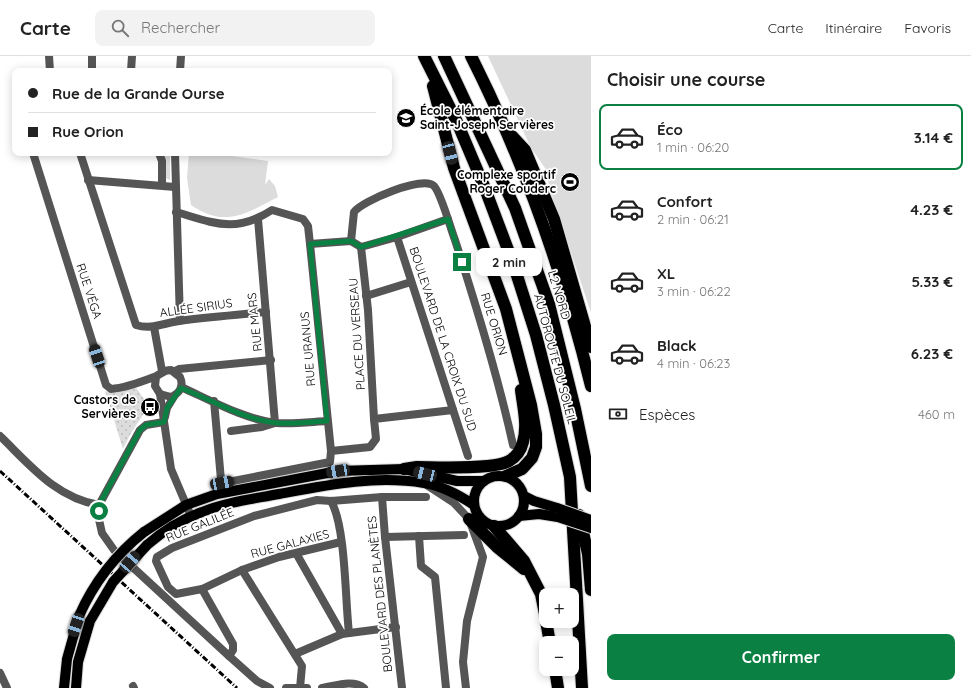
<!DOCTYPE html>
<html lang="fr">
<head>
<meta charset="utf-8">
<style>
	body { margin:0; font-family:Quicksand,sans-serif; background:#f2f2f2; color:#222; height:100vh; display:flex; flex-direction:column; font-size:15px; white-space:nowrap }
	* { box-sizing:border-box; margin:0 }
	p { font-size:13px; color:#767676 }
	.icon { flex:none; width:22px; height:22px; fill:none; stroke:currentColor; stroke-width:2; stroke-linecap:round; stroke-linejoin:round }
	.map { position:relative; flex:1; overflow:hidden }
	.sheet { display:flex; flex-direction:column; background:#fff; width:380px }
	.sheet>* { flex:none }
	.guide { position:absolute; left:12px; top:12px; width:380px; height:88px; border-radius:8px; box-shadow:0 2px 10px #0003; display:grid; align-content:center; height:88px; padding:0 16px; background:#fff }
	.controls { position:absolute; left:539px; top:532px; display:grid; gap:8px }
	.controls a { display:grid; place-items:center; width:40px; height:40px; border-radius:8px; background:#fff; box-shadow:0 2px 10px #0003; font-size:20px }
	.end { position:absolute; width:18px; height:18px; margin:-9px; border:5px solid #0b8043; background:#fff; box-shadow:0 0 0 2px #fff }
	.from { border-radius:50% }
	.bubble { position:absolute; height:28px; border-radius:8px; background:#fff; box-shadow:0 2px 10px #0003; font-size:13px; font-weight:700; line-height:28px; text-align:center }
	.car { position:absolute; width:12px; height:24px; margin:-12px -6px; border-radius:5px; box-shadow:0 0 3px 1px #0007; background:linear-gradient(#222 24%,#8ab4d8 0 40%,#222 0 76%,#8ab4d8 0 86%,#222 0) }
	.guide b { display:flex; align-items:center; gap:14px; height:38px; font-size:15px }
	.guide b+b { border-top:1px solid #e0e0e0 }
	.guide i { width:10px; height:10px; background:#222 }
	ul { padding:0; list-style:none }
	li { display:flex; align-items:center; gap:12px; height:66px; margin:0 8px 6px; padding:0 8px; border:2px solid transparent; border-radius:8px }
	li div { flex:1 }
	li b { display:block; font-size:15px }
	li em { font-style:normal; font-weight:700 }
	li.on { border-color:#0b8043 }
	li>.icon { width:36px; height:36px; stroke-width:1.5 }
	h2 { padding:0 16px; font-size:18px; line-height:48px }
	.pay { display:flex; align-items:center; gap:10px; height:44px; padding:0 16px; font-size:15px }
	.pay p { margin-inline-start:auto }
	.action { display:flex; gap:8px; margin-top:auto; padding:8px 16px }
	.action a { flex:1; height:46px; border-radius:8px; background:#0b8043; color:#fff; font-size:16px; font-weight:700; line-height:46px; text-align:center }
	header { display:flex; align-items:center; gap:24px; box-sizing:border-box; height:56px; padding:0 20px; background:#fff; border-bottom:1px solid #e0e0e0 }
	header strong { font-size:19px }
	nav { display:flex; gap:22px; margin-inline-start:auto; font-size:14px }
	.search { width:280px; height:36px; background:#f2f2f2; display:flex; align-items:center; gap:10px; box-sizing:border-box; padding:0 14px; border-radius:8px; color:#767676; font-size:15px }
	main { display:flex; flex:1; min-height:0 }
	.map>svg:first-child { display:block }
</style>
</head>
<body>
<header>
<strong>Carte</strong>
<div class="search"><svg class="icon" aria-label="search" viewBox="0 0 24 24"><circle cx="10" cy="10" r="6"/><path d="M15 15l6 6"/></svg>Rechercher</div>
<nav><a>Carte</a><a>Itinéraire</a><a>Favoris</a></nav>
</header>
<main>
<div class="map">
<svg width="591" height="632" viewBox="0 0 591 632">
	<defs>
		<pattern id="grass-dots" width="8" height="8" patternUnits="userSpaceOnUse"><rect width="8" height="8" fill="#dcdcdc"/><path d="M2 2h.1M6 6h.1" fill="none" stroke="#bbb" stroke-width="1.8" stroke-linecap="round"/></pattern>
	</defs>
	<rect width="100%" height="100%" fill="#fff"/>
	<polygon fill="url(#grass-dots)" points="135,330 149,350 131,377 123,393 105,335 115,337"/>
	<g fill="#dcdcdc">
		<polygon points="488,0 591,0 591,257 550,133 545,112 531,92"/>
		<polygon points="162,97 170,97 170,124 165,122"/>
		<path d="M189,97H209L268,105L265,129L269,123L275,130L278,141C246,158 224,172 191,149L187,122Z"/>
	</g>
	<g fill="none" stroke-linecap="round" stroke-linejoin="round">
		<defs>
			<g id="primary">
				<circle cx="499" cy="445" r="25"/>
				<polyline points="524,440 534,445 557,452"/>
				<polyline points="519,460 539,458 558,461"/>
				<polyline points="144,476 186,449 217,438 338,415 404,413 457,425 484,425"/>
				<path d="M147,489C163,475 182,463 202,456C226,446 253,443 279,438C327,429 375,419 424,427C443,430 459,439 474,449"/>
				<polyline points="64,632 67,603 79,560"/>
				<polyline points="76,632 78,606 90,565"/>
			</g>
			<g id="highway">
				<polyline points="424,0 457,66 484,130 513,207 536,279 554,349 570,421 582,632"/>
				<polyline points="444,0 515,152 549,248 575,353 591,430"/>
				<path d="M471,0C524,105 563,216 591,330"/>
				<polyline points="433,30 454,112 506,253 531,349 536,378 536,391 532,402 522,413 506,420"/>
				<polyline points="512,80 525,94 554,163 591,291"/>
				<path d="M404,413L417,411C436,411 493,414 509,405C516,401 521,394 523,386C528,370 523,351 521,334"/>
				<polyline points="579,459 588,498 591,534"/>
				<polyline points="469,463 497,491 524,513"/>
				<polyline points="494,470 524,505 541,538 546,563"/>
				<polyline points="546,565 550,587"/>
				<polyline points="555,613 558,632"/>
			</g>
		</defs>
		<use href="#primary" stroke="#dbdbdb" stroke-width="12"/>
		<use href="#highway" stroke="#dbdbdb" stroke-width="14"/>
		<g stroke="#555" stroke-width="8">
			<polyline points="49,0 50,15"/>
			<polyline points="92,15 92,0"/>
			<polyline points="131,15 132,0"/>
			<polyline points="180,15 181,0"/>
			<path d="M33,97L106,329L111,333C125,332 141,326 154,321C161,319 162,314 171,314L180,321C184,330 180,337 171,341L160,338L155,330L156,321"/>
			<path d="M80,97L136,269C151,274 164,267 179,265C208,261 237,259 266,256"/>
			<polyline points="159,97 162,105 162,129"/>
			<polyline points="175,97 180,265"/>
			<polyline points="88,124 175,131"/>
			<path d="M176,156C214,167 235,178 272,154L303,163L308,170L310,188L351,185L361,191L397,181L468,400"/>
			<polyline points="397,181 448,163"/>
			<path d="M351,185L354,156C362,145 423,119 434,130C441,137 451,174 455,184C477,252 498,320 513,389"/>
			<polyline points="310,188 331,395"/>
			<polyline points="361,191 368,254 374,363"/>
			<polyline points="366,240 411,226"/>
			<polyline points="154,271 162,315"/>
			<polyline points="175,315 179,313 271,304"/>
			<path d="M181,331C210,344 246,364 277,367C294,368 310,366 327,365"/>
			<polyline points="160,338 171,413 191,460"/>
			<polyline points="214,345 221,424 223,427 330,406 331,395 370,391 376,383 374,363 453,354"/>
			<polyline points="165,361 167,352 175,339"/>
			<polyline points="164,366 146,369 140,374 99,449 98,459 102,477 114,494 229,600"/>
			<polyline points="231,375 262,371 275,367 258,163"/>
			<path d="M0,380C30,409 56,442 99,449"/>
			<polyline points="428,430 454,447 469,463 483,501 467,565 463,606 466,632"/>
			<polyline points="382,441 385,481 402,632"/>
			<path d="M331,445C346,471 345,544 349,577"/>
			<polyline points="419,480 421,510 435,521 446,632"/>
			<polyline points="385,481 464,479"/>
			<polyline points="296,497 342,578"/>
			<polyline points="242,514 302,610 300,632"/>
			<polyline points="202,533 242,514 279,501 341,486"/>
			<polyline points="295,598 342,578 396,571"/>
			<polyline points="0,617 7,632"/>
			<polyline points="133,630 134,632"/>
			<polyline points="270,632 257,625 229,600 233,594 233,588 202,533 176,538 168,531 156,505 157,501 172,492 254,460 317,444 331,445 382,441 426,441"/>
			<polyline points="286,632 307,632"/>
			<path d="M322,632C335,630 353,623 364,632"/>
		</g>
		<use href="#primary" stroke="#000" stroke-width="10"/>
		<use href="#highway" stroke="#000" stroke-width="12"/>
		<polyline stroke="#000" stroke-width="3" stroke-dasharray="6 2 1 2" stroke-linecap="butt" points="0,415 237,632"/>
		<defs>
			<g id="primary-bridge">
				<polyline points="557,452 591,464"/>
				<polyline points="558,461 591,472"/>
				<path d="M79,560C94,526 115,499 144,476"/>
				<polyline points="90,565 113,526 147,489"/>
			</g>
		</defs>
		<use href="#primary-bridge" stroke="#dbdbdb" stroke-width="12" stroke-linecap="butt"/>
		<use href="#primary-bridge" stroke="#000" stroke-width="10"/>
	</g>
	<g fill="none" stroke-linecap="round" stroke-linejoin="round">
		<path stroke="#0b8043" stroke-width="5" d="M99,455V449L140,374L146,369L164,366L167,352L181,332C212,344 244,364 277,367C294,368 310,366 327,365L310,188L351,185L361,191L448,163L462,206"/>
	</g>
	<defs>
		<symbol id="school-disc" viewBox="-11 -11 22 22"><circle r="9.5" fill="#000" stroke="#fff"/><path d="M0-5L7-2L0 1L-7-2ZM-4 1L0 2.5L4 1V4Q0 6-4 4Z" fill="#fff"/></symbol>
		<symbol id="stadium-disc" viewBox="-11 -11 22 22"><circle r="9.5" fill="#000" stroke="#fff"/><path d="M0-5a6.5 5 0 1 0 0 10a6.5 5 0 1 0 0-10ZM-3.5-1.8h7v3.6h-7Z" fill="#fff"/></symbol>
		<symbol id="bus-disc" viewBox="-11 -11 22 22"><circle r="9.5" fill="#000" stroke="#fff"/><path d="M-5-6H5V4H4V6H2V4H-2V6H-4V4H-5ZM-3.5-4V0h7V-4ZM-3.5 1.2v1.5H-2V1.2ZM2 1.2v1.5H3.5V1.2Z" fill="#fff"/></symbol>
	</defs>
	<g fill-rule="evenodd">
		<use href="#school-disc" x="395" y="51" width="22" height="22"/>
		<use href="#stadium-disc" x="559" y="115" width="22" height="22"/>
		<use href="#bus-disc" x="139" y="340" width="22" height="22"/>
	</g>
	<g text-anchor="middle" stroke-width="3.5" stroke-linejoin="round" paint-order="stroke">
		<g font-size="12" font-weight="bold" fill="#000" stroke="#fff" text-anchor="end">
			<text x="420" y="59" text-anchor="start">École élémentaire<tspan x="420" dy="14">Saint-Joseph Servières</tspan></text>
			<text x="556" y="123">Complexe sportif<tspan x="556" dy="14">Roger Couderc</tspan></text>
			<text x="136" y="348">Castors de<tspan x="136" dy="14">Servières</tspan></text>
		</g>
		<g font-size="12" fill="#000" stroke="#fff">
			<text transform="translate(89 235) rotate(72)" y="4">RUE VÉGA</text>
			<text transform="translate(559 239) rotate(73)" y="4">L2 NORD</text>
			<text transform="translate(196 252) rotate(-8)" y="4">ALLÉE SIRIUS</text>
			<text transform="translate(255 266) rotate(-96)" y="4">RUE MARS</text>
			<text transform="translate(494 268) rotate(73)" y="4">RUE ORION</text>
			<text transform="translate(357 278) rotate(-94)" y="4">PLACE DU VERSEAU</text>
			<text transform="translate(443 283) rotate(72)" y="4">BOULEVARD DE LA CROIX DU SUD</text>
			<text transform="translate(308 293) rotate(-95)" y="4">RUE URANUS</text>
			<text transform="translate(555 303) rotate(75)" y="4">AUTOROUTE DU SOLEIL</text>
			<text transform="translate(200 469) rotate(-22)" y="4">RUE GALILÉE</text>
			<text transform="translate(290 488) rotate(-15)" y="4">RUE GALAXIES</text>
			<text transform="translate(380 538) rotate(-96)" y="4">BOULEVARD DES PLANÈTES</text>
		</g>
	</g>
</svg>
<div class="controls">
<a>+</a>
<a>−</a>
</div>
<i class="end from" style="left:99px;top:455px"></i>
<i class="end" style="left:462px;top:206px"></i>
<div class="bubble" style="left:476px;top:192px;width:66px">2 min</div>
<i class="car" style="left:450px;top:97px;rotate:165deg"></i>
<i class="car" style="left:97px;top:300px;rotate:342deg"></i>
<i class="car" style="left:338px;top:415px;rotate:260deg"></i>
<i class="car" style="left:425px;top:418px;rotate:284deg"></i>
<i class="car" style="left:222px;top:427px;rotate:79deg"></i>
<i class="car" style="left:130px;top:506px;rotate:41deg"></i>
<i class="car" style="left:76px;top:569px;rotate:199deg"></i>
<div class="guide">
<b><i class="from"></i>Rue de la Grande Ourse</b>
<b><i></i>Rue Orion</b>
</div>
</div>
<section class="sheet">
<h2>Choisir une course</h2>
<ul>
<li class="on"><svg class="icon" aria-label="car" viewBox="0 0 24 24"><path d="M5 17H2v-5l4-1 3-4h7l3 4 3 1v5h-3M9 17h6M6 11h13"/><circle cx="7" cy="17" r="2"/><circle cx="17" cy="17" r="2"/></svg><div><b>Éco</b><p>1 min · 06:20</p></div><em>3.14 €</em></li>
<li><svg class="icon" aria-label="car" viewBox="0 0 24 24"><path d="M5 17H2v-5l4-1 3-4h7l3 4 3 1v5h-3M9 17h6M6 11h13"/><circle cx="7" cy="17" r="2"/><circle cx="17" cy="17" r="2"/></svg><div><b>Confort</b><p>2 min · 06:21</p></div><em>4.23 €</em></li>
<li><svg class="icon" aria-label="car" viewBox="0 0 24 24"><path d="M5 17H2v-5l4-1 3-4h7l3 4 3 1v5h-3M9 17h6M6 11h13"/><circle cx="7" cy="17" r="2"/><circle cx="17" cy="17" r="2"/></svg><div><b>XL</b><p>3 min · 06:22</p></div><em>5.33 €</em></li>
<li><svg class="icon" aria-label="car" viewBox="0 0 24 24"><path d="M5 17H2v-5l4-1 3-4h7l3 4 3 1v5h-3M9 17h6M6 11h13"/><circle cx="7" cy="17" r="2"/><circle cx="17" cy="17" r="2"/></svg><div><b>Black</b><p>4 min · 06:23</p></div><em>6.23 €</em></li>
</ul>
<div class="pay"><svg class="icon" aria-label="cash" viewBox="0 0 24 24"><path d="M3 7h18v10H3z"/><circle cx="12" cy="12" r="2"/></svg>Espèces<p>460 m</p></div>
<div class="action"><a>Confirmer</a></div>
</section>
</main>
</body>
</html>
